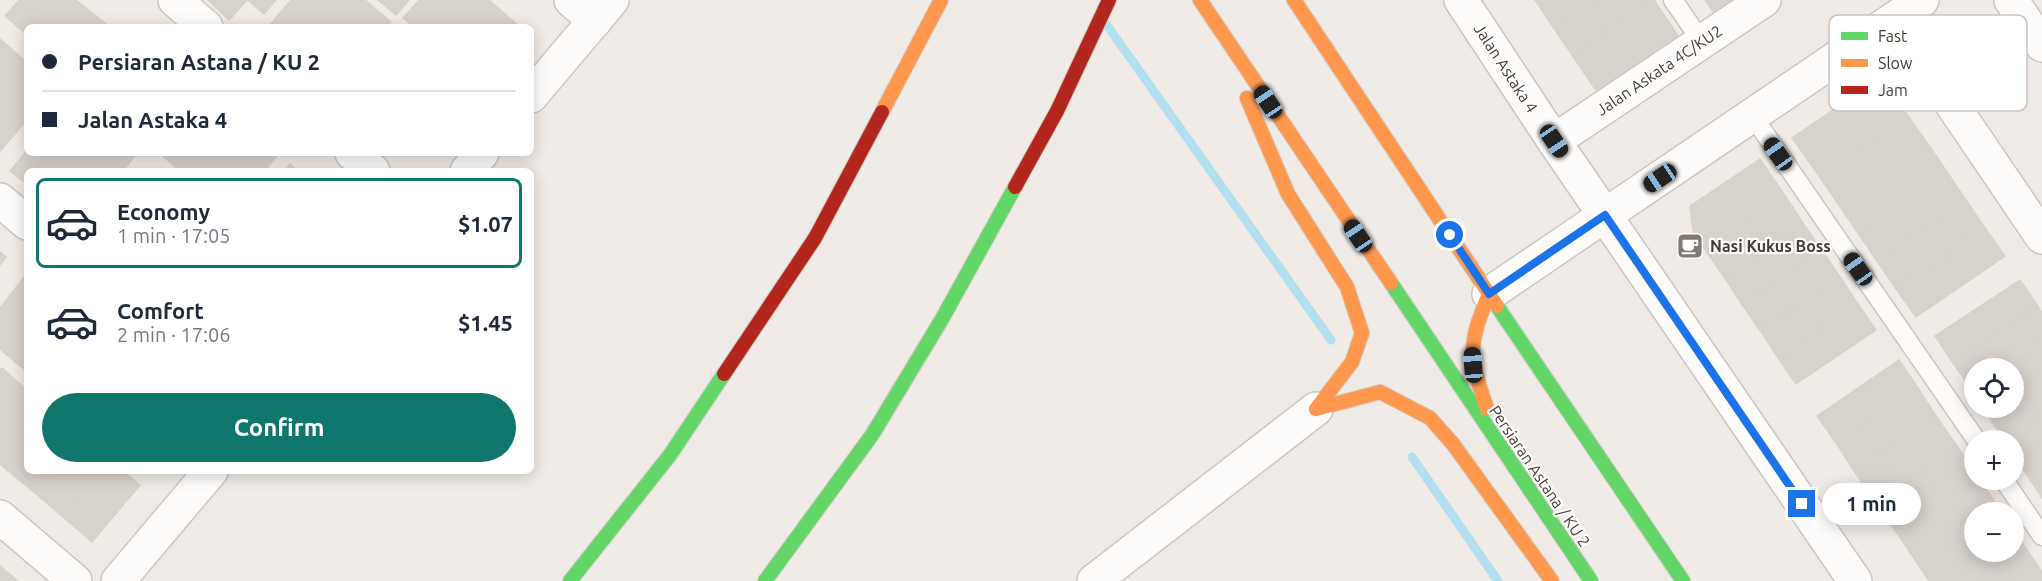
<!DOCTYPE html>
<html lang="en">
<head>
<meta charset="utf-8">
<style>
	body { margin:0; font-family:Ubuntu,sans-serif; background:#f6f6f7; color:#1f2937; height:100vh; display:flex; flex-direction:column; font-size:22px; white-space:nowrap }
	* { box-sizing:border-box; margin:0 }
	p { font-size:20px; color:#747a83 }
	.icon { flex:none; width:33px; height:33px; fill:none; stroke:currentColor; stroke-width:2; stroke-linecap:round; stroke-linejoin:round }
	.map { position:relative; flex:1; overflow:hidden }
	.side { position:absolute; left:24px; top:168px; width:510px; height:306px; display:flex; flex-direction:column; background:#fff; border-radius:9px; box-shadow:0 3px 15px #0003 }
	.side>* { flex:none }
	.guide { position:absolute; left:24px; top:24px; width:510px; height:132px; border-radius:9px; box-shadow:0 3px 15px #0003; display:grid; align-content:center; height:132px; padding:0 18px; background:#fff }
	.controls { position:absolute; left:1964px; top:358px; display:grid; gap:12px }
	.controls a { display:grid; place-items:center; width:60px; height:60px; border-radius:50%; background:#fff; box-shadow:0 3px 15px #0003; font-size:30px }
	.end { position:absolute; width:27px; height:27px; margin:-14px; border:8px solid #1a73e8; background:#fff; box-shadow:0 0 0 3px #fff }
	.from { border-radius:50% }
	.bubble { position:absolute; height:42px; border-radius:21px; background:#fff; box-shadow:0 3px 15px #0003; font-size:20px; font-weight:600; line-height:42px; text-align:center }
	.car { position:absolute; width:18px; height:36px; margin:-18px -9px; border-radius:8px; box-shadow:0 0 4px 2px #0007; background:linear-gradient(#222 24%,#8ab4d8 0 40%,#222 0 76%,#8ab4d8 0 86%,#222 0) }
	.guide b { display:flex; align-items:center; gap:21px; height:57px; font-size:22px }
	.guide b+b { border-top:2px solid #e0e1e3 }
	.guide i { width:15px; height:15px; background:#1f2937 }
	ul { padding:10px 0 0; list-style:none }
	li { display:flex; align-items:center; gap:18px; height:90px; margin:0 12px 9px; padding:0 6px; border:3px solid transparent; border-radius:9px }
	li div { flex:1 }
	li b { display:block; font-size:22px }
	li em { font-style:normal; font-weight:600 }
	li.selected { border-color:#0f766e }
	li>.icon { width:54px; height:54px; stroke-width:1.5 }
	.primary-button { display:flex; gap:12px; margin-top:auto; padding:12px 18px }
	.primary-button a { flex:1; height:69px; border-radius:36px; background:#0f766e; color:#fff; font-size:24px; font-weight:600; line-height:69px; text-align:center }
	.map>svg:first-child { display:block }
</style>
</head>
<body>
<div class="map">
<svg width="2042" height="581" viewBox="0 0 2042 581">
	<rect width="100%" height="100%" fill="#f0ebe6"/>
	<g fill="none" stroke-linecap="round" stroke-linejoin="round">
		<g stroke="#b3e0f1" stroke-width="9">
			<polyline points="1106,24 1331,340"/>
			<polyline points="1412,457 1498,581"/>
		</g>
	</g>
	<g fill="#d8d2cd" stroke="#d8d2cc" stroke-width="1.5">
		<polygon points="19,0 76,0 53,27 27,27 27,35 5,16"/>
		<polygon points="76,0 106,24 104,27 53,27"/>
		<polygon points="208,0 247,0 229,20"/>
		<polygon points="248,0 276,0 264,14"/>
		<polygon points="291,0 348,0 326,27 268,27"/>
		<polygon points="348,0 365,0 391,22 386,27 326,27"/>
		<polygon points="378,0 409,0 396,15"/>
		<polygon points="419,0 490,0 490,1 467,27 414,27 403,18"/>
		<polygon points="1535,0 1594,0 1553,27"/>
		<polygon points="1594,0 1654,0 1572,55 1553,27"/>
		<polygon points="1654,0 1685,46 1614,93 1595,89 1572,55"/>
		<polygon points="1705,0 1749,0 1719,20"/>
		<polygon points="490,1 520,27 467,27"/>
		<polygon points="0,39 23,59 0,85"/>
		<polygon points="23,59 27,63 27,120 0,151 0,85"/>
		<polygon points="1864,89 1893,94 1908,116 1819,176 1792,138"/>
		<polygon points="1908,116 1928,144 1838,204 1819,176"/>
		<polygon points="1928,144 1947,172 1858,233 1838,204"/>
		<polygon points="27,150 27,153 78,153 64,171 27,171 27,184 10,171"/>
		<polygon points="78,153 137,153 123,171 64,171"/>
		<polygon points="165,153 218,153 203,171 180,171 163,156"/>
		<polygon points="218,153 277,153 279,154 264,171 203,171"/>
		<polygon points="1760,159 1788,200 1708,254 1693,231 1690,206"/>
		<polygon points="290,164 298,171 284,171"/>
		<polygon points="1947,172 1966,200 1877,261 1858,233"/>
		<polygon points="1788,200 1805,226 1726,280 1708,254"/>
		<polygon points="1966,200 1985,228 1896,289 1877,261"/>
		<polygon points="1805,226 1823,252 1743,306 1726,280"/>
		<polygon points="1985,228 2005,256 1916,317 1896,289"/>
		<polygon points="0,252 6,257 0,265"/>
		<polygon points="1823,252 1841,278 1761,332 1743,306"/>
		<polygon points="26,275 27,347 15,362 0,349 0,308"/>
		<polygon points="1841,278 1858,304 1778,358 1761,332"/>
		<polygon points="2020,280 2038,306 1953,363 1935,336"/>
		<polygon points="1858,304 1876,330 1796,384 1778,358"/>
		<polygon points="2038,306 2042,313 2042,342 2002,369 1974,369 1974,387 1971,389 1953,363"/>
		<polygon points="2042,342 2042,381 2013,400 2013,369 2002,369"/>
		<polygon points="27,347 27,371 15,362"/>
		<polygon points="1899,360 1918,388 1836,443 1817,416"/>
		<polygon points="2,368 27,390 27,393 0,425 0,370"/>
		<polygon points="2042,381 2042,419 2008,441 2005,441 1988,416 2000,408 2013,408 2013,400"/>
		<polygon points="1918,388 1936,416 1854,471 1836,443"/>
		<polygon points="27,393 27,448 8,471 0,464 0,425"/>
		<polygon points="1983,408 2000,408 1988,416"/>
		<polygon points="1936,416 1955,443 1873,499 1854,471"/>
		<polygon points="2042,419 2042,498 2013,454 2013,441 2008,441"/>
		<polygon points="1955,443 1974,471 1892,526 1873,499"/>
		<polygon points="27,448 27,471 53,471 35,493 8,471"/>
		<polygon points="53,471 100,471 62,516 35,493"/>
		<polygon points="100,471 123,471 140,485 92,542 62,516"/>
		<polygon points="1974,471 1974,480 1980,480 1993,499 1911,554 1892,526"/>
		<polygon points="1993,499 2002,513 1974,513 1974,552 1929,581 1911,554"/>
		<polygon points="2013,529 2030,554 1990,581 1931,581 1974,552 2013,552"/>
		<polygon points="2030,554 2042,572 2042,581 1990,581"/>
		<polygon points="0,566 11,575 6,581 0,581"/>
		<polygon points="11,575 18,581 6,581"/>
	</g>
	<g fill="none" stroke-linecap="round" stroke-linejoin="round">
		<defs>
			<g id="lane">
				<polyline points="1673,0 1702,42"/>
				<polyline points="1752,115 1977,441"/>
				<polyline points="2004,480 2042,536"/>
			</g>
			<g id="street">
				<polyline points="175,0 206,27"/>
				<polyline points="571,0 595,21"/>
				<polyline points="1461,0 1554,141 1855,581"/>
				<polyline points="2011,0 2042,45"/>
				<polyline points="1894,19 2042,237"/>
				<polyline points="531,96 612,0"/>
				<polyline points="1554,141 1764,0"/>
				<polyline points="352,153 373,171"/>
				<polyline points="467,171 482,153"/>
				<polyline points="0,200 27,223"/>
				<polyline points="1489,294 1922,0"/>
				<polyline points="0,517 75,581"/>
				<polyline points="118,581 211,471"/>
				<polyline points="1094,581 1316,409"/>
			</g>
			<g id="fast">
				<polyline points="1391,283 1591,581"/>
				<polyline points="1497,306 1683,581"/>
				<polyline points="570,581 670,455 724,374"/>
				<polyline points="765,581 872,435 942,319 1015,187"/>
			</g>
			<g id="slow">
				<polyline points="1200,0 1391,283"/>
				<polyline points="1294,0 1497,306"/>
				<polyline points="1247,98 1288,194 1347,287 1362,333 1352,362 1316,409"/>
				<polyline points="882,112 941,0"/>
				<polyline points="1316,409 1380,392 1430,418 1453,444 1552,581"/>
				<path d="M1487,409C1469,356 1467,347 1489,294"/>
			</g>
			<g id="jam">
				<polyline points="1015,187 1057,111 1109,0"/>
				<polyline points="724,374 815,238 882,112"/>
			</g>
		</defs>
		<use href="#lane" stroke="#ccc7c2" stroke-width="21"/>
		<use href="#street" stroke="#ccc7c2" stroke-width="36"/>
		<use href="#fast" stroke="#d1c9be" stroke-width="16"/>
		<use href="#slow" stroke="#d1c9be" stroke-width="16"/>
		<use href="#jam" stroke="#d1c9be" stroke-width="16"/>
		<use href="#lane" stroke="#fdfcfb" stroke-width="18"/>
		<use href="#street" stroke="#fdfcfb" stroke-width="33"/>
		<use href="#fast" stroke="#63d668" stroke-width="14"/>
		<use href="#slow" stroke="#ff974d" stroke-width="14"/>
		<use href="#jam" stroke="#b3261e" stroke-width="14"/>
	</g>
	<g fill="none" stroke-linecap="round" stroke-linejoin="round">
		<polyline stroke="#1a73e8" stroke-width="8" points="1450,235 1489,294 1605,215 1802,504"/>
	</g>
	<defs>
		<symbol id="cafe-square" viewBox="-11 -11 22 22"><rect x="-9" y="-9" width="18" height="18" rx="4" fill="#817972" stroke="#fff"/><path d="M-5.5-4.5H6V0H3Q3 3.5 0 3.5H-2.5Q-5.5 3.5-5.5 0ZM3-3.2v2h1.7v-2ZM-6 4.5H4V6H-6Z" fill="#fff"/></symbol>
	</defs>
	<g fill-rule="evenodd">
		<use href="#cafe-square" x="1675" y="231" width="30" height="30"/>
	</g>
	<g text-anchor="middle" stroke-width="4.5" stroke-linejoin="round" paint-order="stroke">
		<g font-size="16" fill="#453c33" stroke="#fff">
			<text transform="translate(1506 68) rotate(57)" y="6">Jalan Astaka 4</text>
			<text transform="translate(1659 70) rotate(-34)" y="6">Jalan Askata 4C/KU2</text>
			<text transform="translate(1540 476) rotate(56)" y="6">Persiaran Astana / KU 2</text>
		</g>
		<g font-size="16" font-weight="bold" fill="#453c33" stroke="#fff" text-anchor="start">
			<text x="1710" y="252">Nasi Kukus Boss</text>
		</g>
	</g>
	<rect x="1829" y="15" width="198" height="96" rx="9" fill="#fff" stroke="#c7c4c2" stroke-width="1.5"/>
	<rect x="1841" y="32" width="27" height="8" fill="#63d668"/>
	<rect x="1841" y="59" width="27" height="8" fill="#ff974d"/>
	<rect x="1841" y="86" width="27" height="8" fill="#b3261e"/>
	<g font-size="16" fill="#453c33">
		<text x="1878" y="42">Fast</text>
		<text x="1878" y="69">Slow</text>
		<text x="1878" y="96">Jam</text>
	</g>
</svg>
<div class="controls">
<a><svg class="icon" aria-label="locate" viewBox="0 0 24 24"><circle cx="12" cy="12" r="6"/><path d="M12 2v4M12 18v4M2 12h4M18 12h4"/></svg></a>
<a>+</a>
<a>−</a>
</div>
<i class="end from" style="left:1450px;top:235px"></i>
<i class="end" style="left:1802px;top:504px"></i>
<div class="bubble" style="left:1822px;top:483px;width:99px">1 min</div>
<i class="car" style="left:1268px;top:102px;rotate:326deg"></i>
<i class="car" style="left:1554px;top:141px;rotate:146deg"></i>
<i class="car" style="left:1778px;top:154px;rotate:325deg"></i>
<i class="car" style="left:1660px;top:178px;rotate:236deg"></i>
<i class="car" style="left:1358px;top:236px;rotate:326deg"></i>
<i class="car" style="left:1858px;top:269px;rotate:325deg"></i>
<i class="car" style="left:1473px;top:365px;rotate:356deg"></i>
<div class="guide">
<b><i class="from"></i>Persiaran Astana / KU 2</b>
<b><i></i>Jalan Astaka 4</b>
</div>
<section class="side">
<ul>
<li class="selected"><svg class="icon" aria-label="car" viewBox="0 0 24 24"><path d="M5 17H2v-5l4-1 3-4h7l3 4 3 1v5h-3M9 17h6M6 11h13"/><circle cx="7" cy="17" r="2"/><circle cx="17" cy="17" r="2"/></svg><div><b>Economy</b><p>1 min · 17:05</p></div><em>$1.07</em></li>
<li><svg class="icon" aria-label="car" viewBox="0 0 24 24"><path d="M5 17H2v-5l4-1 3-4h7l3 4 3 1v5h-3M9 17h6M6 11h13"/><circle cx="7" cy="17" r="2"/><circle cx="17" cy="17" r="2"/></svg><div><b>Comfort</b><p>2 min · 17:06</p></div><em>$1.45</em></li>
</ul>
<div class="primary-button"><a>Confirm</a></div>
</section>
</div>
</body>
</html>
